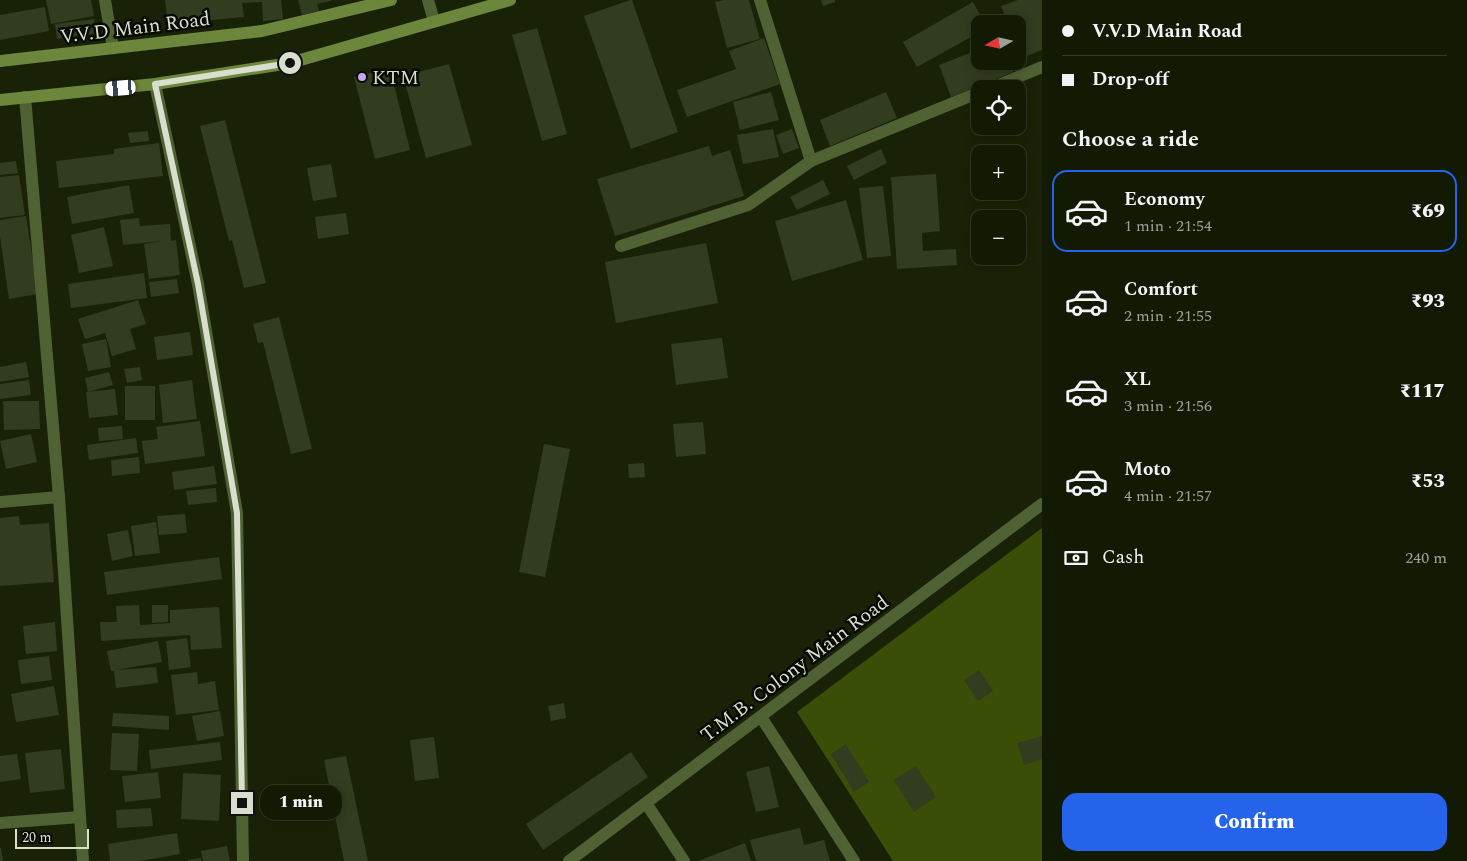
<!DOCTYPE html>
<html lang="en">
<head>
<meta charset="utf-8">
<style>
	body { margin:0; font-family:Spectral,serif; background:#1c230e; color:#f1f3f6; height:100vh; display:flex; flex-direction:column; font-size:19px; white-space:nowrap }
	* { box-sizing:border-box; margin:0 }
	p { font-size:16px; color:#9da19a }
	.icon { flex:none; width:28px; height:28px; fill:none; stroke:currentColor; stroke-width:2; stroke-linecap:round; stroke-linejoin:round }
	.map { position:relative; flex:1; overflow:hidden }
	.details { display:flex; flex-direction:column; background:#131a04; width:425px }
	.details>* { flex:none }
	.hud { display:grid; align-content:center; height:110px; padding:0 20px; background:#131a04 }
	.needle { width:32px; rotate:261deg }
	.controls { position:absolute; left:971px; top:15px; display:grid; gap:10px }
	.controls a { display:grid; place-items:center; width:55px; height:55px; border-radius:10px; background:#131a04; box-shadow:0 2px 12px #0003,0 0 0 1px #323826; font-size:25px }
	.scale { position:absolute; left:15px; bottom:12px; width:74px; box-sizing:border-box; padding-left:5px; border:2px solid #d8dfce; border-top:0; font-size:14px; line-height:18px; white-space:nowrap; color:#d8dfce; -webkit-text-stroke:4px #060a02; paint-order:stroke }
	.end { position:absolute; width:22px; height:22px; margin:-11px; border:6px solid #d8dfce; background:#111; box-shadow:0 0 0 2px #111 }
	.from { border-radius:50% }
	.bubble { position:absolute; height:35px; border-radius:15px; background:#131a04; box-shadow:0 2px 12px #0003,0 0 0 1px #323826; font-size:16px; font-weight:800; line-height:35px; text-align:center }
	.car { position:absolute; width:15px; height:30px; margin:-15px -8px; border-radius:6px; box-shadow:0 0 4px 1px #0007; background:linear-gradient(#fff 24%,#345 0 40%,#fff 0 76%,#345 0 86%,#fff 0) }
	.hud b { display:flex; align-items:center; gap:18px; height:48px; font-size:19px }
	.hud b+b { border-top:1px solid #323826 }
	.hud i { width:12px; height:12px; background:#f1f3f6 }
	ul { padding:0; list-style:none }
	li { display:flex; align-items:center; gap:15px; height:82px; margin:0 10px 8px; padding:0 10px; border:2px solid transparent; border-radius:15px }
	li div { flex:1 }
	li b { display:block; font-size:19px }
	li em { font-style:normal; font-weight:800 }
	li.on { border-color:#2563eb }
	li>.icon { width:45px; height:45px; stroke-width:1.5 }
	h2 { padding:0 20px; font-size:22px; line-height:60px }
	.pay { display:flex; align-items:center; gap:12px; height:55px; padding:0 20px; font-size:19px }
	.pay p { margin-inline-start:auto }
	.button { display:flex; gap:10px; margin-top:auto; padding:10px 20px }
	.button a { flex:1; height:58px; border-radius:15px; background:#2563eb; color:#fff; font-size:20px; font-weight:800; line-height:58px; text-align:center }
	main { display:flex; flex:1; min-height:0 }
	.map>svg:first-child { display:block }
</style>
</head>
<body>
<main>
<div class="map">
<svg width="1042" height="861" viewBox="0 0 1042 861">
	<rect width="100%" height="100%" fill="#192206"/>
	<polygon fill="#3a4e07" points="1042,528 1042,861 893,861 797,712"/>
	<g fill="#323c1f">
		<polygon points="46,0 91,0 94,16 51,24"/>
		<polygon points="165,0 281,0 283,19 263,21 262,2 242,3 244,17 168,24"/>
		<polygon points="298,0 331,0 331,1 317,4 319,11 302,15"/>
		<polygon points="630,0 632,0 678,132 631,149 584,16"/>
		<polygon points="724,0 749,0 760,39 727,48 715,2"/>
		<polygon points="821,0 835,0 835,2 823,6"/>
		<polygon points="1018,0 1042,0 1042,50 1022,58 1018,48 1018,24 1008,24 1001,6"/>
		<polygon points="973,2 985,24 980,24 980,32 917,67 903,42"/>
		<polygon points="45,7 49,31 0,40 0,15"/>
		<polygon points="94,19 96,34 57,39 55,24"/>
		<polygon points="537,28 567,134 542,141 512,35"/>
		<polygon points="764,38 780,84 687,117 677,90 736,69 729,51"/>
		<polygon points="980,49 980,61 1009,61 1013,72 951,97 939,65"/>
		<polygon points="449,64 472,145 426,158 403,76"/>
		<polygon points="390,68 410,150 375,159 354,77"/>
		<polygon points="771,92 779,120 740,130 733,102"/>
		<polygon points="886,92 897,118 830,146 820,120"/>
		<polygon points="225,120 266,283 244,288 232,240 229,241 200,126"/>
		<polygon points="773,129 779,157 743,164 737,135"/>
		<polygon points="792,129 799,148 783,154 776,135"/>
		<polygon points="148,131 149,141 130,143 128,133"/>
		<polygon points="159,143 163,176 59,188 56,161 114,154 114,149"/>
		<polygon points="709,146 712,156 730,150 744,196 615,236 597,179"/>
		<polygon points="881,149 887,163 854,180 847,166"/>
		<polygon points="16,161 18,173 0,175 0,163"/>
		<polygon points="331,164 337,197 313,201 307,168"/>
		<polygon points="936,174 940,231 922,233 923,251 956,249 957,265 897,269 891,177"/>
		<polygon points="19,175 25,215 0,218 0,177"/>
		<polygon points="823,180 830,194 797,210 790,197"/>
		<polygon points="129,185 134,213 72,224 67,197"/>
		<polygon points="883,186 891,256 867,258 859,188"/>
		<polygon points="846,200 863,260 792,281 775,221"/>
		<polygon points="346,213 349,234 318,239 315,217"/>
		<polygon points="26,216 38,294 9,299 0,237 0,220"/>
		<polygon points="139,218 140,226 170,224 171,241 176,240 180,275 149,279 144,244 162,241 123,245 120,220"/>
		<polygon points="104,227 113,266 79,273 71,235"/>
		<polygon points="706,243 718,303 616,323 605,262"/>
		<polygon points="144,273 147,298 71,308 68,284"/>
		<polygon points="177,279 179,293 151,297 149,282"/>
		<polygon points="138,300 146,324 130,329 136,349 112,356 105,333 85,339 78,319"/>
		<polygon points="279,317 312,449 291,454 263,342 258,343 253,324"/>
		<polygon points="190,332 193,355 157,360 154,337"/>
		<polygon points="722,338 728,378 676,385 671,344"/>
		<polygon points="106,339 111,367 88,371 82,344"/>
		<polygon points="26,362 29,377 0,382 0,367"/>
		<polygon points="140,367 142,380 127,383 124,369"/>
		<polygon points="109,372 113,385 88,392 85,378"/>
		<polygon points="29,380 31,395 0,399 0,384"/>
		<polygon points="192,380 197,419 163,423 159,385"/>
		<rect x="125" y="386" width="30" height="34"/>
		<polygon points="115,389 118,415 89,418 86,392"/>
		<polygon points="3,401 39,401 40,429 4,430"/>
		<polygon points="200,421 205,456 145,464 142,441 158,439 156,427"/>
		<polygon points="703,422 706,454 676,457 673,424"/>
		<polygon points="122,426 123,439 99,441 98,428"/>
		<polygon points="31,434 37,462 6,469 0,441"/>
		<polygon points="136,438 138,453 89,460 87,445"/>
		<polygon points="544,444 570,449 545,577 519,572"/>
		<polygon points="139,457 140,473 112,476 111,460"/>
		<polygon points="644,463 645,477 629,478 628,464"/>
		<polygon points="214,466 217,484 174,490 172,472"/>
		<polygon points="216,488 217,502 188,505 186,491"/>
		<polygon points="185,514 187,533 159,535 157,516"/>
		<polygon points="19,516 20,525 49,523 54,582 0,586 0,518"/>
		<polygon points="156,522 160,553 135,556 131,526"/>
		<polygon points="128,530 133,556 112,561 107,534"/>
		<polygon points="219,557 222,579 107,595 104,572"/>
		<polygon points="139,605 140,625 170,623 170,610 219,607 222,648 191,650 190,635 101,641 100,622 117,622 116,606"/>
		<polygon points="152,605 168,605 168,622 152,623"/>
		<polygon points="55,622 57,651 26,654 23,626"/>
		<polygon points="187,638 191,667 169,670 166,641"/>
		<polygon points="158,641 162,662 116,670 156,667 158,683 116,688 114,671 111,671 107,651"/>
		<polygon points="49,656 52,680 21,684 18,660"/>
		<polygon points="979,670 993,691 978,701 964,680"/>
		<polygon points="197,672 198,684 215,681 219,710 176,715 171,675"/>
		<polygon points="54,686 59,715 16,722 11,694"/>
		<polygon points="564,703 566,718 551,721 548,706"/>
		<polygon points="220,711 224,736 197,741 192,716"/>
		<polygon points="113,713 169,716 169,730 112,726"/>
		<polygon points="112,733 139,734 137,771 110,770"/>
		<polygon points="1042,736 1042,759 1024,765 1017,743"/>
		<polygon points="434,737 439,778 415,781 410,740"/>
		<polygon points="220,742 222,760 151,769 149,750"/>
		<polygon points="846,744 869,782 854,792 831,754"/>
		<polygon points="61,749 65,789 30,793 25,753"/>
		<polygon points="631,752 648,777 543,850 526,824"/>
		<polygon points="17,754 21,779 0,782 0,756"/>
		<polygon points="346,756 368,861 344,861 324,760"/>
		<polygon points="769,766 779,807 756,812 746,772"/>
		<polygon points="916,766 936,797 914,812 893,780"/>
		<polygon points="158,772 161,798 125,802 122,776"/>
		<polygon points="183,773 221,775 219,821 181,819"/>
		<polygon points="151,808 153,826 117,828 116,810"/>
		<polygon points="800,828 804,845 824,840 830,861 756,861 750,840"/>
		<polygon points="177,833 180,854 140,861 110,861 108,844"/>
		<polygon points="745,843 751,861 698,861"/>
		<polygon points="227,846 230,861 203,861 201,851"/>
		<polygon points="0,848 1,848 3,861 0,861"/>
		<polygon points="201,858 201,861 188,861 188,860"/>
	</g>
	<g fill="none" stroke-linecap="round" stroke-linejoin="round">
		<g stroke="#506133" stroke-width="12">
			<polyline points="105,0 113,48"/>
			<polyline points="428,0 434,21"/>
			<polyline points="155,84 198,284 237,513 243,861"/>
			<polyline points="989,89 1042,67"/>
			<polyline points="25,97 59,497 83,861"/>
			<polyline points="811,161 980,92"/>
			<polyline points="621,246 748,205 811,161 760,0"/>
			<polyline points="0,502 59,497"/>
			<polyline points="761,717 854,861"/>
			<polyline points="646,803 684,861"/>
			<polyline points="0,823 80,817"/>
			<polyline points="569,861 1042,504"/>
		</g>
		<g stroke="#6c863b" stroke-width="12">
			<polyline points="0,61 262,31 391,0"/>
			<polyline points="0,100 155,84 290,63 510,0"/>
		</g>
	</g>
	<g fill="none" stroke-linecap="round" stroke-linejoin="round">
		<polyline stroke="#d8dfce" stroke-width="6" points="242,803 237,513 198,284 155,84 290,63"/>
	</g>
	<circle fill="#c8a6ef" stroke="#060a02" stroke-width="2" cx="362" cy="77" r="5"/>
	<g text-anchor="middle" stroke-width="5" stroke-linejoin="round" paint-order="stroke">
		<g font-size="20" fill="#d8dfce" stroke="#060a02">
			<text transform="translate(135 27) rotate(-7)" y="7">V.V.D Main Road</text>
			<text transform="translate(794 668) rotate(-37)" y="7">T.M.B. Colony Main Road</text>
		</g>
		<g font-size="20" fill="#d8dfce" stroke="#060a02" text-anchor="start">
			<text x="372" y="84">KTM</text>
		</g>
	</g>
</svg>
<div class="controls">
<a><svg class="needle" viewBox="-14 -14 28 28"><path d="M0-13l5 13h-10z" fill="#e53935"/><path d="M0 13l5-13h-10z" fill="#9da19a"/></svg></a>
<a><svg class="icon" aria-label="locate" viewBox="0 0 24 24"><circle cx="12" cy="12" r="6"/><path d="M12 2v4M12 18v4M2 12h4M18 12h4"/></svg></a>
<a>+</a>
<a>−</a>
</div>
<div class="scale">20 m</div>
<i class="end from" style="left:290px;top:63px"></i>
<i class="end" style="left:242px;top:803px"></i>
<div class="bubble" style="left:260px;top:785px;width:82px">1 min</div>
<i class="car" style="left:121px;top:88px;rotate:265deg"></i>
</div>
<section class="details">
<div class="hud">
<b><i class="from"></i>V.V.D Main Road</b>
<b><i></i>Drop-off</b>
</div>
<h2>Choose a ride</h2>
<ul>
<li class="on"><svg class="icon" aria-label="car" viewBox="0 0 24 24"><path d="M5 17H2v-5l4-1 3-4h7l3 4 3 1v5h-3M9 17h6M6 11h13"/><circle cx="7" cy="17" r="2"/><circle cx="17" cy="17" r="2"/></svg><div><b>Economy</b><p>1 min · 21:54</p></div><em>₹69</em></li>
<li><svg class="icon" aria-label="car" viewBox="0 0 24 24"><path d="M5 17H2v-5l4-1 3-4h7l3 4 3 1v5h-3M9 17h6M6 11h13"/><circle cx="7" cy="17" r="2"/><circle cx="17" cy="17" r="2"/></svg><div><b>Comfort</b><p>2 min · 21:55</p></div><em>₹93</em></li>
<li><svg class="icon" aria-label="car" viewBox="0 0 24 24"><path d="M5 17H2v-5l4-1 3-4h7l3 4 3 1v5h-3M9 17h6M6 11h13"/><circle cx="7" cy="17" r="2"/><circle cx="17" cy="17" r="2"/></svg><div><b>XL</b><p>3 min · 21:56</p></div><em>₹117</em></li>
<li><svg class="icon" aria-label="car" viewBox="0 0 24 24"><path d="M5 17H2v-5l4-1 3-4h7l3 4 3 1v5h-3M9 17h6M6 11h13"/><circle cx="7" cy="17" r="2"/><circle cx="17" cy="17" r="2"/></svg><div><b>Moto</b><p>4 min · 21:57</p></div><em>₹53</em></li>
</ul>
<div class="pay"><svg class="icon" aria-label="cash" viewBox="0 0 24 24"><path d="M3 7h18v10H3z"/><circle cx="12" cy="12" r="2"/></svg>Cash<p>240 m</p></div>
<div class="button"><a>Confirm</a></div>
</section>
</main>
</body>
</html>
